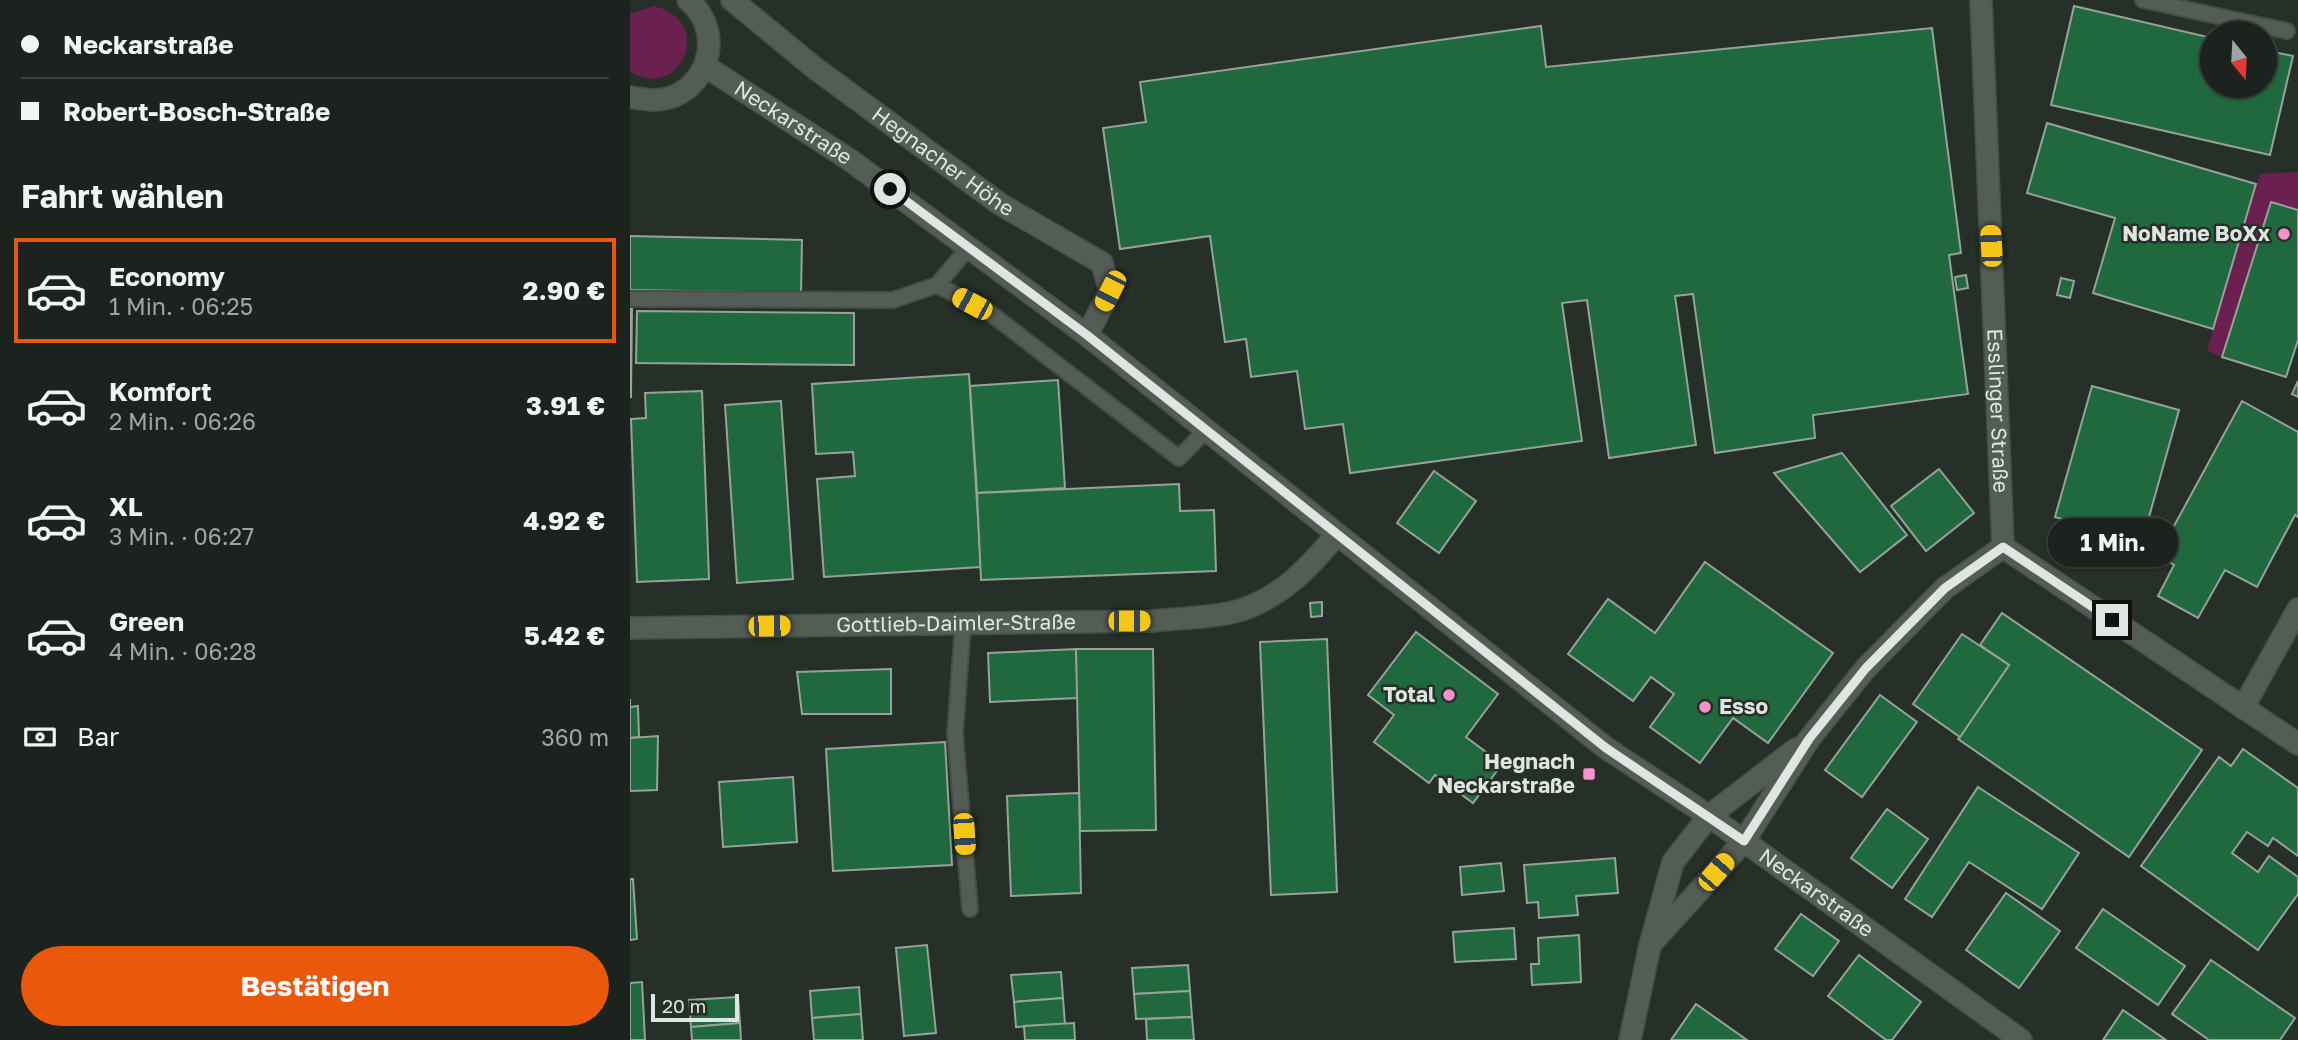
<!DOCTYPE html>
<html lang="de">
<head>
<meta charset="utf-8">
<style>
	body { margin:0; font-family:"Golos Text",sans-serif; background:#292f2b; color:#f1f3f6; height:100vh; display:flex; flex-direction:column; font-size:26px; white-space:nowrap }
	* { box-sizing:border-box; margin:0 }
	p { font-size:23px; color:#a0a4a4 }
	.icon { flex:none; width:38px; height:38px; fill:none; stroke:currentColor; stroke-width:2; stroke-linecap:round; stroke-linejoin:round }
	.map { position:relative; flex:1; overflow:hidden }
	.panel { display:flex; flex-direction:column; background:#1c231e; width:630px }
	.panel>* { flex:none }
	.banner { display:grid; align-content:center; height:154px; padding:0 21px; background:#1c231e }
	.needle { width:46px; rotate:162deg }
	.controls { position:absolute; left:1570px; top:21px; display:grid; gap:14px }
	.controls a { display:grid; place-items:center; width:77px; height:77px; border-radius:50%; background:#1c231e; box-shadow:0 2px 5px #0004,0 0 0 2px #3a403c; font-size:35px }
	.scale { position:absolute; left:21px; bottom:18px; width:88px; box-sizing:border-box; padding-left:7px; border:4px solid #dfe5e0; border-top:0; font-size:19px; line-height:24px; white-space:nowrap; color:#dfe5e0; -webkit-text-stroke:5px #262f28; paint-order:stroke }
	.end { position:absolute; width:32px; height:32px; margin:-16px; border:9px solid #dfe5e0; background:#111; box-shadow:0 0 0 4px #111 }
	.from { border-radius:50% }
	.bubble { position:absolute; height:49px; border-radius:24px; background:#1c231e; box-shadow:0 2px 5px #0004,0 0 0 2px #3a403c; font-size:23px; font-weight:700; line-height:49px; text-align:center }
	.car { position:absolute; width:21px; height:42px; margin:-21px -10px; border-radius:9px; box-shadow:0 0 5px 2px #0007; background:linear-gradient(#f5c518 24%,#345 0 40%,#f5c518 0 76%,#345 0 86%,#f5c518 0) }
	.banner b { display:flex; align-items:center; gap:24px; height:66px; font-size:26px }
	.banner b+b { border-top:2px solid #3a403c }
	.banner i { width:18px; height:18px; background:#f1f3f6 }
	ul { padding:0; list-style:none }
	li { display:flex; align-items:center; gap:21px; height:105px; margin:0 14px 10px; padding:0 7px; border:4px solid transparent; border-radius:0px }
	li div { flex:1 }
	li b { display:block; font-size:26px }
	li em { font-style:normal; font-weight:700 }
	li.current { border-color:#ea580c }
	li>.icon { width:63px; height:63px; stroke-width:1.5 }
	h2 { padding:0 21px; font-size:32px; line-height:84px }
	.pay { display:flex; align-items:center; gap:18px; height:77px; padding:0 21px; font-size:26px }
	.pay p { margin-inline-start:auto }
	.button { display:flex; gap:14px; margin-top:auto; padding:14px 21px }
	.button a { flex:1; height:80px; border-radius:42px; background:#ea580c; color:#fff; font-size:28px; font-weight:700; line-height:80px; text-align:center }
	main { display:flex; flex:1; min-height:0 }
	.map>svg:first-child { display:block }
</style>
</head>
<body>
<main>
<section class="panel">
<div class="banner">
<b><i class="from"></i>Neckarstraße</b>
<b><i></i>Robert-Bosch-Straße</b>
</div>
<h2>Fahrt wählen</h2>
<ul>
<li class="current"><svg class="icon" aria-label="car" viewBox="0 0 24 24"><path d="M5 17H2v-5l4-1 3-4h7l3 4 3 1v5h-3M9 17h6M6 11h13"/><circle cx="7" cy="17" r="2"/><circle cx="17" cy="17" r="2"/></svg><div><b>Economy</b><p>1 Min. · 06:25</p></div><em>2.90 €</em></li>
<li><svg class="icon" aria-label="car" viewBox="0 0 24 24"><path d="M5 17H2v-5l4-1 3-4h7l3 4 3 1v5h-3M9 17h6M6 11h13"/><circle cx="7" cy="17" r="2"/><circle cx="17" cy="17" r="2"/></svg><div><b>Komfort</b><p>2 Min. · 06:26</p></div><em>3.91 €</em></li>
<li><svg class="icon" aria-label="car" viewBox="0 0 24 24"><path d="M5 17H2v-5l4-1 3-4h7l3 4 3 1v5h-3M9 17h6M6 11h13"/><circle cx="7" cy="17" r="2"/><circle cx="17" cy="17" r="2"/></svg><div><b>XL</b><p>3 Min. · 06:27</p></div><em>4.92 €</em></li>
<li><svg class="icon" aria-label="car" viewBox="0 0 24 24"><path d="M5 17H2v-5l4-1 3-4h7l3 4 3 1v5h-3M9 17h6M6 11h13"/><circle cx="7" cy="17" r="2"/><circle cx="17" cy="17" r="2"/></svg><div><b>Green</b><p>4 Min. · 06:28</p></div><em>5.42 €</em></li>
</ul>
<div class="pay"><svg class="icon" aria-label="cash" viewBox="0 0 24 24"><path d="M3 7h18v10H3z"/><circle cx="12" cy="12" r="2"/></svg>Bar<p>360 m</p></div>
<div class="button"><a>Bestätigen</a></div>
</section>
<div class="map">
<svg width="1668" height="1040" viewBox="0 0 1668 1040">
	<rect width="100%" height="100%" fill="#262f28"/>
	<g fill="#6b2150">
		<path d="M24,6C90,24 45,104 0,71V14Z"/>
		<polygon points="1668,172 1668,210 1592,357 1577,351 1630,174"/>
	</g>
	<g fill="#20693e" stroke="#97a29a" stroke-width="2">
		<polygon points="1444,6 1582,38 1582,86 1634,86 1634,50 1663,56 1640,155 1421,105"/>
		<polygon points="911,26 916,67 1302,28 1331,253 1319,255 1338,394 1183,415 1185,438 1085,453 1063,294 1045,296 1066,445 979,458 957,300 932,303 952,441 720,473 713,424 675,429 667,371 621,377 616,339 595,342 580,236 490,249 473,128 516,122 510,82"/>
		<polygon points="1417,123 1626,184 1583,329 1463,293 1485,218 1397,193"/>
		<polygon points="1641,202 1668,210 1668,340 1656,377 1592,357"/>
		<polygon points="0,236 172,240 171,293 0,290"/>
		<polygon points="1336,275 1338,288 1327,290 1325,277"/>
		<polygon points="1431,278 1444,281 1440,298 1427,295"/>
		<polygon points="0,308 2,308 1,397 0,397"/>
		<polygon points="7,311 224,313 224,365 6,363"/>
		<polygon points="339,374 351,567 194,577 187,479 225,476 223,452 186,454 182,384"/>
		<polygon points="428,380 435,488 347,493 340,386"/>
		<polygon points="1668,381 1668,397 1662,394"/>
		<polygon points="1462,386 1549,410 1512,542 1425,517"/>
		<polygon points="72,391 79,579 7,582 1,419 16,418 15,393"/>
		<polygon points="151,401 163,579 107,583 95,405"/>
		<polygon points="1612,401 1668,432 1668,517 1665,515 1627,587 1595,570 1568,618 1528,596 1544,565 1537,561 1547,542 1538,537"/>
		<polygon points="1212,453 1277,535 1230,572 1144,473"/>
		<polygon points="1309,469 1344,513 1296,551 1261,506"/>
		<polygon points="804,471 846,501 809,553 767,523"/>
		<polygon points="549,484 550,511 584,510 586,571 351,580 347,493"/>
		<polygon points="1075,562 1203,653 1138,743 1103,718 1070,763 1020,727 1044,694 1021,677 1003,701 938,654 978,599 1025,633"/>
		<polygon points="692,602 692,616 681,617 680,603"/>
		<polygon points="1372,613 1572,750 1499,857 1328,739 1379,665 1350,645"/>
		<polygon points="786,632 868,694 836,737 872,764 843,803 805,775 799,783 744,742 764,715 738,695"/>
		<polygon points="1332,634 1379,665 1330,737 1283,704"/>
		<polygon points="697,639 707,892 641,895 630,642"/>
		<polygon points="446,649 448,698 360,702 358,653"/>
		<polygon points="446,649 523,649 526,830 450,831"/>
		<polygon points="261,669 261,714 172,714 167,672"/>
		<polygon points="1250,695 1287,722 1232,797 1195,770"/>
		<polygon points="0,699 0,707 8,706 9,737 0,738"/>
		<polygon points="28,736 27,790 0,791 0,738"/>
		<polygon points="315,742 322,865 203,871 196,749"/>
		<polygon points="1613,749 1668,788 1668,856 1643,838 1638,846 1617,832 1602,853 1628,872 1639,856 1668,877 1668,894 1628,950 1511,866 1589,757 1601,766"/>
		<polygon points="163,777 167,842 93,847 89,782"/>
		<polygon points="1348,787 1449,853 1412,909 1339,862 1302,917 1275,899"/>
		<polygon points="449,793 451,893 381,896 377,796"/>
		<polygon points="1257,809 1298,839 1262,888 1221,858"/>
		<polygon points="985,858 988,893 946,896 948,915 909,918 908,902 897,903 894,865"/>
		<polygon points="871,863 874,891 832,895 830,867"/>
		<polygon points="0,879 3,879 7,939 0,940"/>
		<polygon points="1376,893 1430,931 1389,988 1336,950"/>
		<polygon points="1473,909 1555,966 1528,1005 1446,948"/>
		<polygon points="1171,914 1209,941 1183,976 1145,949"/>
		<polygon points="884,928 886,959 825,962 823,932"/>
		<polygon points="949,935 951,982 902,985 901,964 909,964 908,938"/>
		<polygon points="297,945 306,1033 274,1036 266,948"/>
		<polygon points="1229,955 1291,1002 1262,1040 1256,1040 1198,996"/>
		<polygon points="1581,960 1665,1018 1650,1040 1579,1040 1542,1014"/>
		<polygon points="558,965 560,991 504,994 502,968"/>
		<polygon points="431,972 433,998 384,1002 381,975"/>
		<polygon points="12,982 15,1040 0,1040 0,983"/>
		<polygon points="229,987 231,1014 182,1018 180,991"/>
		<polygon points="560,991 562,1017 506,1019 504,994"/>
		<polygon points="108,997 110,1023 61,1027 59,1000"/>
		<polygon points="433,998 435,1024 386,1027 384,1002"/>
		<polygon points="1066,1004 1117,1040 1041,1040"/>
		<polygon points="1493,1010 1536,1040 1473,1040"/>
		<polygon points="231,1014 233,1040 184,1040 182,1018"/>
		<polygon points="562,1017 564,1040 517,1040 516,1019"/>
		<polygon points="110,1023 111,1040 62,1040 61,1027"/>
		<polygon points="444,1023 445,1040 395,1040 394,1026"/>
	</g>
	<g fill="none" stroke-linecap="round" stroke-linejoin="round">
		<defs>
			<g id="service">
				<polyline points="1513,0 1657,31"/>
				<polyline points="307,285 360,313 549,458 576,430"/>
				<polyline points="0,299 263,300 307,285 339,247"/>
				<polyline points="333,623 325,734 340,909"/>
			</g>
			<g id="minor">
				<path id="s1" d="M102,0L186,69L370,204L472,263L480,291L457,335"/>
				<path id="s2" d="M1351,0L1373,547"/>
				<polyline points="1373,547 1668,744"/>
				<path id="s3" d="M0,628L523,621C549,618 579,618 604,612C649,600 679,568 707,534"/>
				<polyline points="1613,708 1668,609"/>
				<polyline points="1020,945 1114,841 1179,739 1236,668 1315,588 1373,547"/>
				<polyline points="1000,1040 1020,945 1043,862 1079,816 1166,749"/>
			</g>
			<g id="secondary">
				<path id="s4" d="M75,66L220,160L457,335L976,748L1079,816L1391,1040"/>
				<path d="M0,97C13,99 26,102 39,98C82,84 93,29 58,0"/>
			</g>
		</defs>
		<use href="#service" stroke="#454d47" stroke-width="18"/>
		<use href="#minor" stroke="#454d47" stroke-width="24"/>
		<use href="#secondary" stroke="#454d47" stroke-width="24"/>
		<use href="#service" stroke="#535d56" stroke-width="14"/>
		<use href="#minor" stroke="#535d56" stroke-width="21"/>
		<use href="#secondary" stroke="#535d56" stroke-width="21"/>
	</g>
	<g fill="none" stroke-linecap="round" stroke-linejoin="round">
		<polyline stroke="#dfe5e0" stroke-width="9" points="260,189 457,335 976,748 1114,841 1179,739 1236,668 1315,588 1373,547 1482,620"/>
	</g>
	<g fill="#f890cb" stroke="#262f28" stroke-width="2.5">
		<circle cx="1654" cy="234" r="7"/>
		<circle cx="819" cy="695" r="7"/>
		<circle cx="1075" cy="707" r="7"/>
		<rect x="952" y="767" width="14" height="14" rx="3.5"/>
	</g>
	<g text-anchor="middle" stroke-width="5" stroke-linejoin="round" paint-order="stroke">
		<g font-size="21" fill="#dfe5e0" stroke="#262f28">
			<text dy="7" stroke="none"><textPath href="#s4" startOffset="105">Neckarstraße</textPath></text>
			<text dy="7" stroke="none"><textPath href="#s1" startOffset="266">Hegnacher Höhe</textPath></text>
			<text dy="7" stroke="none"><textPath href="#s2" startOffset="411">Esslinger Straße</textPath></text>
			<text dy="7" stroke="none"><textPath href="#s3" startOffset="326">Gottlieb-Daimler-Straße</textPath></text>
			<text dy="7" stroke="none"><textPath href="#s4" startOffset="1386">Neckarstraße</textPath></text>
		</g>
		<g font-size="21" font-weight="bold" fill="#dfe5e0" stroke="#262f28" text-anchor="end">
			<text x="1640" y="241">NoName BoXx</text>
			<text x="805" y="702">Total</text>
			<text x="1089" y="714" text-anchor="start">Esso</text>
			<text x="945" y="769">Hegnach<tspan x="945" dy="24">Neckarstraße</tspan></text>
		</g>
	</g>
</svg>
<div class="controls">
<a><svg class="needle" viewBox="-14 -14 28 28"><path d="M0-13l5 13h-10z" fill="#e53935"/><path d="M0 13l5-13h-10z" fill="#a0a4a4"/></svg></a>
</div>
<div class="scale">20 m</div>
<i class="end from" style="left:260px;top:189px"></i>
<i class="end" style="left:1482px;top:620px"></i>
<div class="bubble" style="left:1418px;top:518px;width:130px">1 Min.</div>
<i class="car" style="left:1361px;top:246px;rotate:357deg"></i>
<i class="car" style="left:480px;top:291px;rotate:207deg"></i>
<i class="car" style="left:342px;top:304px;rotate:298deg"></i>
<i class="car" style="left:499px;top:621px;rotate:90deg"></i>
<i class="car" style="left:139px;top:626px;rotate:89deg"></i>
<i class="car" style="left:334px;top:834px;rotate:176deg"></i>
<i class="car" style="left:1086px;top:872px;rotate:41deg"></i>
</div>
</main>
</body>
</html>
